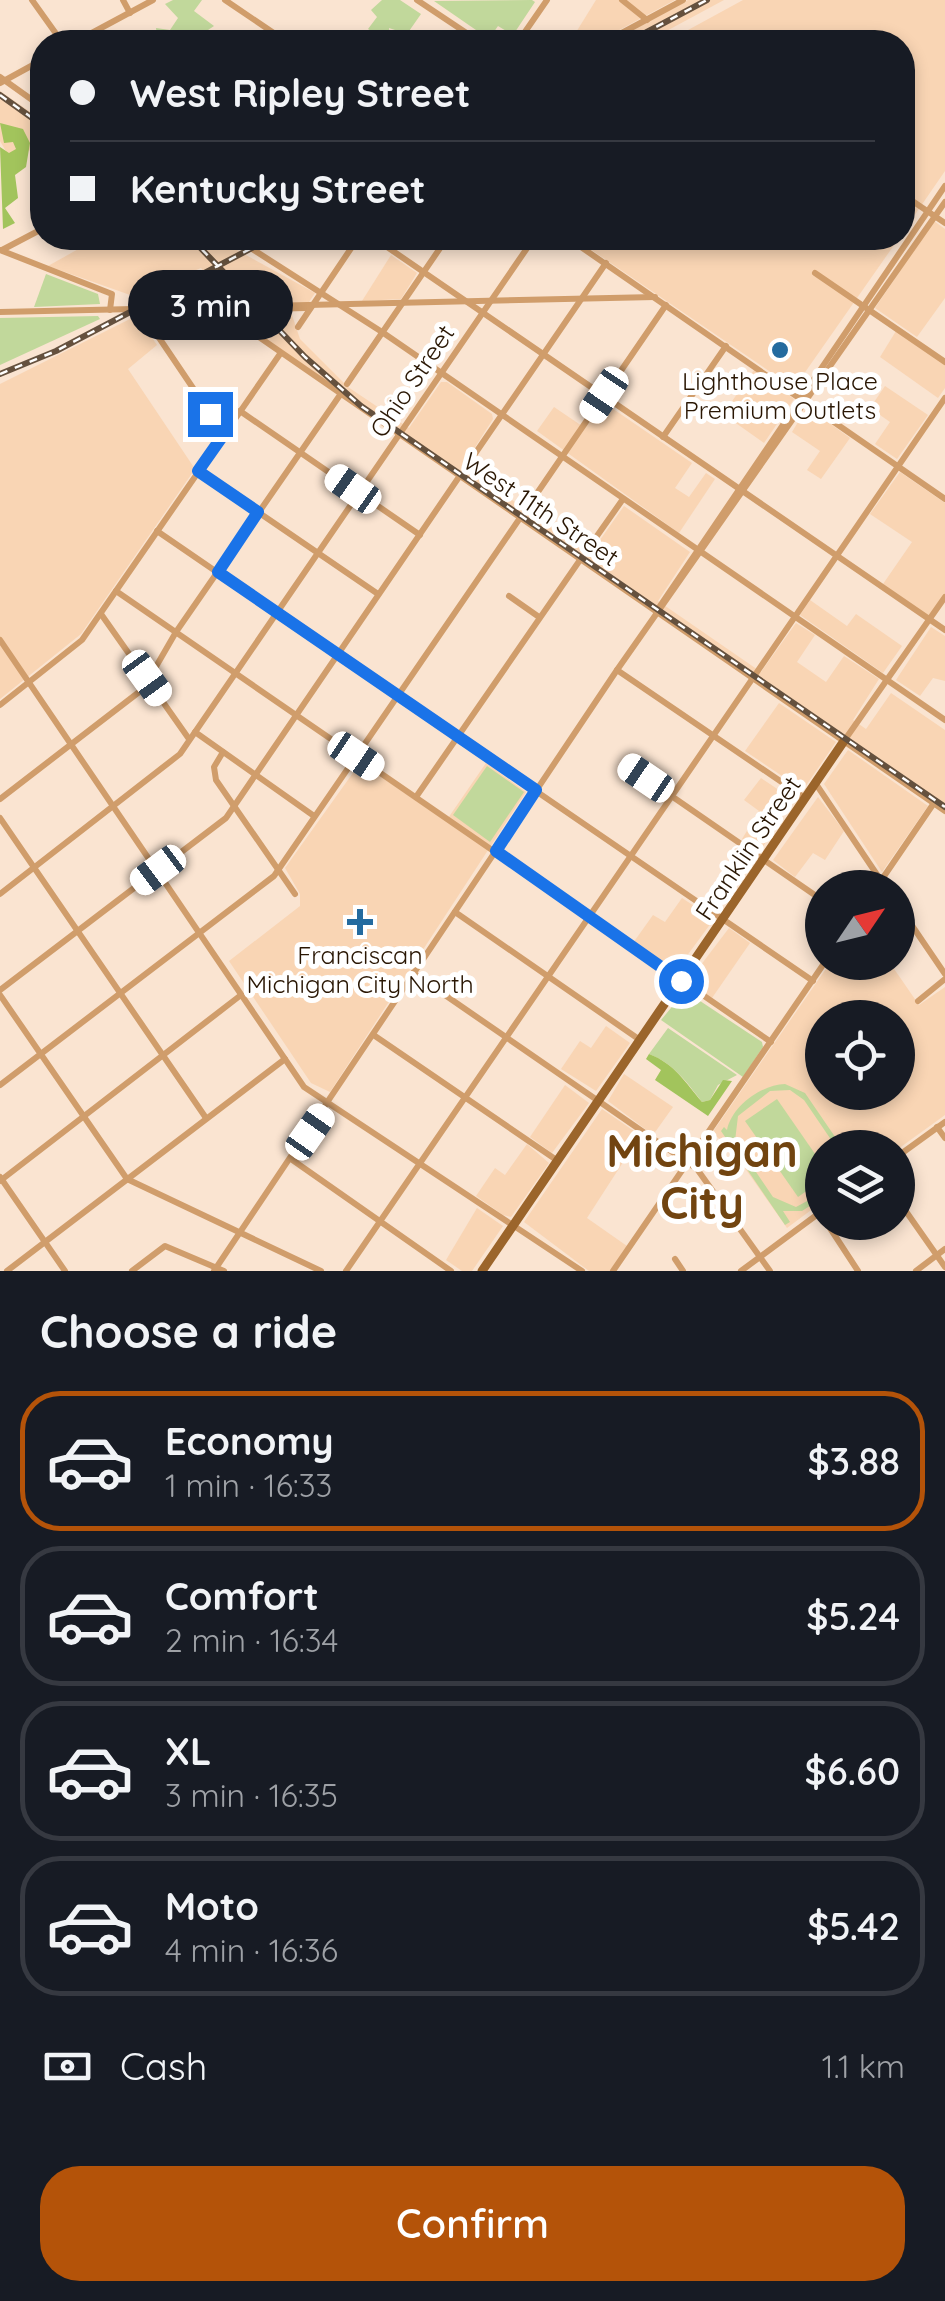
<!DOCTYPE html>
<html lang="en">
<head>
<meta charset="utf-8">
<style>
	body { margin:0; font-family:Quicksand,sans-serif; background:#20242c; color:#f1f3f6; height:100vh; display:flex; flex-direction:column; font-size:38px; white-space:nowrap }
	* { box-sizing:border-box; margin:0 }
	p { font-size:32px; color:#9ea1a6 }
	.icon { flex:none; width:55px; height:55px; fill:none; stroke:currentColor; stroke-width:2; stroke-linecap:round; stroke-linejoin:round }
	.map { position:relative; height:1271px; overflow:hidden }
	.panel { display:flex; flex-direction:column; background:#171b24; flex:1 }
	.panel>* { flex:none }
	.top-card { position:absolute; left:30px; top:30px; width:885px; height:220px; border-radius:40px; box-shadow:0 5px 15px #0003; display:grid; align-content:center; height:220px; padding:0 40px; background:#171b24 }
	.needle { width:65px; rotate:55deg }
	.controls { position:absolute; left:805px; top:870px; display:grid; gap:20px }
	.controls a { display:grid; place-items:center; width:110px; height:110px; border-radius:50%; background:#171b24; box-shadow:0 5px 15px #0003; font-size:50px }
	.end { position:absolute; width:45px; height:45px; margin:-22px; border:12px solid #1a73e8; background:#fff; box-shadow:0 0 0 5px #fff }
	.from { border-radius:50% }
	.bubble { position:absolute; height:70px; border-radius:35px; background:#171b24; box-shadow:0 5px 15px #0003; font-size:32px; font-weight:600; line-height:70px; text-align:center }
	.car { position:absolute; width:30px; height:60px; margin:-30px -15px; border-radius:12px; box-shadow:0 0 8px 2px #0007; background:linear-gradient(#fff 24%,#345 0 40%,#fff 0 76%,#345 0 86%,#fff 0) }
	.top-card b { display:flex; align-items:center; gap:35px; height:95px; font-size:38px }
	.top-card b+b { border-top:2px solid #363941 }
	.top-card i { width:25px; height:25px; background:#f1f3f6 }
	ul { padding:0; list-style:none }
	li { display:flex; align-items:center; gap:30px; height:140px; margin:0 20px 15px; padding:0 20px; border:5px solid #363941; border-radius:40px }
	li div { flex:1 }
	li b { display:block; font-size:38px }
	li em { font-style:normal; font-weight:600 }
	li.current { border-color:#b45309 }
	li>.icon { width:90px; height:90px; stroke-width:1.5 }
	h2 { padding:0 40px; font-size:45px; line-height:120px }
	.pay { display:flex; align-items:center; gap:25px; height:110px; padding:0 40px; font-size:38px }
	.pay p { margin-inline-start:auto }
	.button { display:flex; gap:20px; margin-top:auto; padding:20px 40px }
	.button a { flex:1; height:115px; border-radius:40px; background:#b45309; color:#fff; font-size:40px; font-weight:600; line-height:115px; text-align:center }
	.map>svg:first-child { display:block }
</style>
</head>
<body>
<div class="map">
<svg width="945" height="1271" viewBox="0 0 945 1271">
	<rect width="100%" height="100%" fill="#fae4d1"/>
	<g fill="#f9d5b4" fill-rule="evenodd">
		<polygon points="596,0 675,0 597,42 570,42"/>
		<polygon points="688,0 724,0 646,42 611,42"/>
		<polygon points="743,0 945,0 945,171 903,232 902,42 666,42"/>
		<polygon points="0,91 42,120 42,144 11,160 0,141"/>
		<polygon points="934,221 945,229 945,298 917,337 875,308"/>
		<polygon points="98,238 215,238 315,293 309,302 288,303 300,339 348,387 409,428 441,382 447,382 492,414 493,419 463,466 590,554 624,506 690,552 658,601 761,672 796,623 815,635 797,662 826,682 844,656 879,679 853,720 866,729 891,693 945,730 945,810 208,302 191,301 218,286 201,268 133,296 48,266"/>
		<polygon points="574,238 899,238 794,388"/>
		<polygon points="391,255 417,273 401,299 362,301"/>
		<polygon points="132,318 140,320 157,345 128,369 195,469 81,634 0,699 0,384"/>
		<polygon points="896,331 945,365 945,388 938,398 880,357"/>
		<polygon points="754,370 794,399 764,443 723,414"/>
		<polygon points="885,386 928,415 897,459 875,444 890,422 870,408"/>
		<polygon points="603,402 692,463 675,488 689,497 706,473 715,479 679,533 537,431 554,407 585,428"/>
		<polygon points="807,407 850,438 821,479 807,470 820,451 792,432"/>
		<polygon points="900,472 945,503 945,593 929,616 883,584 912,542 870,514"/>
		<polygon points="810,600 847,626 856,614 902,646 883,673 800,615"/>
		<polygon points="931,627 945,636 945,681 933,678 920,696 896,680"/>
		<polygon points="779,703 836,742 803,790 745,751"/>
		<polygon points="848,750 928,806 882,872 824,784"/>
		<polygon points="360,763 446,821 486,763 526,792 330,1092 311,1083 229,961 300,906 300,894 285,868"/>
		<polygon points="761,778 794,800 760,851 742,839 759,811 744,800"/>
		<polygon points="818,797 844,831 825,860 813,853 795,877 773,860"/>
		<polygon points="682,898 714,919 675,972 633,943 653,915 665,922"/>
		<polygon points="729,928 750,943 712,998 691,984 691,978"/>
		<path d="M830,963H890L919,1005L945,987V1115L898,1149L822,1148V1202L787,1228L730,1147L712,1133ZM822,1018H898V1092H822Z"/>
		<polygon points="606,1026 630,1043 596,1091 561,1069 580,1041 591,1048"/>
		<polygon points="624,1074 673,1107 653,1135 608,1101"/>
		<polygon points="565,1085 589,1103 552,1153 530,1137"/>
		<polygon points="602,1109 634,1131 620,1150 627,1156 587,1218 627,1246 610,1271 589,1271 524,1222"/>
		<polygon points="527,1144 549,1163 511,1217 503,1215 476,1196 495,1168 505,1175"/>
		<polygon points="477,1208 503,1226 472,1271 462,1271 446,1260"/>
	</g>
	<g fill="#c1d89b">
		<polygon points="173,0 202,0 194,11 214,26 196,38 200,42 158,42 156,28 170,30 178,18 165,4"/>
		<polygon points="382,0 400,0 421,14 407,34 389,28 390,39 398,42 388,42 368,29 377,17 371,10"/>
		<polygon points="532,0 535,2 513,35 498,26 489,39 434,1"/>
		<polygon points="46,274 98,294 100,304 34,307"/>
		<polygon points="98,316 100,319 0,365 0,318"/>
		<polygon points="487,766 524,792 490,842 453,815"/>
		<polygon points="685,991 762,1042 763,1047 743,1077 661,1020"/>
		<path d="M668,1028L737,1075L718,1085L710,1100L702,1102C686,1081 674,1064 649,1054Z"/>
		<path d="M785,1084L805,1093L842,1147H836L804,1100L790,1090L770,1091L738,1116L735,1141L773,1197L796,1207L822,1193V1198L802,1211H783L790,1222L785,1225L721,1131L724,1127L727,1130C732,1106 761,1085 785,1084Z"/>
		<polygon points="777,1099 822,1164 822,1180 798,1197 745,1121"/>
	</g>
	<g fill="#a2c45c">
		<polygon points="0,123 23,129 30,143 26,167 15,175 18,198 5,208 15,223 3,229 0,147 9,153 16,149 13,142 4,143"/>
		<path d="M649,1054C675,1064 685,1082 702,1102L710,1100L723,1080L732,1081L708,1116L655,1080L661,1070L646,1059Z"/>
	</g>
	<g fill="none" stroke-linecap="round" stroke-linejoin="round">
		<g stroke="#d09d6b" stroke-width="6">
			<polyline points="32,0 62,42"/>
			<polyline points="123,0 130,13"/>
			<polyline points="225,0 287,42"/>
			<polyline points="417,0 480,42"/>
			<polyline points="622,0 647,20"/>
			<polyline points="75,42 153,0"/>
			<polyline points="518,42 547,0"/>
			<polyline points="605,42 683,0"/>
			<polyline points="0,77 42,107"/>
			<polyline points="0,83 42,60"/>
			<polyline points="902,194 945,223"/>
			<polyline points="235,238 382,332 945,720"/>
			<polyline points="374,238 945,630"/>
			<polyline points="568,238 945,499"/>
			<polyline points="0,250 112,294 110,310"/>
			<polyline points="2,250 42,229"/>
			<polyline points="815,273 945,362"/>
			<polyline points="217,308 945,811"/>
			<polyline points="228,310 306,308"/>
			<polyline points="141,311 224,434"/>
			<polyline points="0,312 655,297"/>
			<polyline points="298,327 358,238"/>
			<polyline points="153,332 161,310"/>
			<polyline points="347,384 447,238"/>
			<polyline points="240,411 420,535"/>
			<polyline points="663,437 726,346"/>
			<polyline points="470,461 606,263"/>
			<polyline points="198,471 378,594"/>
			<polyline points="531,502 666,305"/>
			<polyline points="157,531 813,981"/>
			<polyline points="592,543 623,499"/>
			<polyline points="116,591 771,1042"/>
			<polyline points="509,596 539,617"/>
			<polyline points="656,612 945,186"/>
			<polyline points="101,614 189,739"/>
			<polyline points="0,640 304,1087 582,1271"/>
			<polyline points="617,670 805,798"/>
			<polyline points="0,705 82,640 280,354"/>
			<polyline points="195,732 314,816"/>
			<polyline points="844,741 945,597"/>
			<polyline points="223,752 214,767 216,780 295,894"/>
			<polyline points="628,766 822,900"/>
			<polyline points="816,784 886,888"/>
			<polyline points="416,797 580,560"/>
			<polyline points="0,799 143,689 176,632 340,395"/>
			<polyline points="0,818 206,1118"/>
			<polyline points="876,888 934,803"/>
			<polyline points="0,894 180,754 534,238"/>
			<polyline points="898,905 945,974"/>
			<polyline points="455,912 640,1040"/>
			<polyline points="413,973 697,1169 770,1271"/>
			<polyline points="0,990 226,818 459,477"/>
			<polyline points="0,995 127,1179 321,1271"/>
			<polyline points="918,1001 945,979"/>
			<polyline points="375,1036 558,1161"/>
			<polyline points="0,1085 274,876 520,518"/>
			<polyline points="937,1127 945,1138"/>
			<polyline points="898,1156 945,1122"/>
			<polyline points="291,1159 451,1271"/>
			<polyline points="0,1177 65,1271"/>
			<polyline points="0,1181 241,995"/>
			<polyline points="898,1200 945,1267"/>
			<polyline points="826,1222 858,1271"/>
			<polyline points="675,1259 683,1271"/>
			<polyline points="7,1271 285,1059"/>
			<polyline points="132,1271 165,1246 224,1271"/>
			<polyline points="214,1271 617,670 945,202"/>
			<polyline points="346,1271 945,398"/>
			<polyline points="613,1271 825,962"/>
			<polyline points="741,1271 822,1211"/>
			<polyline points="916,1271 945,1249"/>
		</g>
		<polyline stroke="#9b652b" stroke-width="9" points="482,1271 844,741"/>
		<defs>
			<g id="rail">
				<polyline points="628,42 707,0"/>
				<polyline points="0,95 42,125"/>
				<polyline points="191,238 305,357 361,406 945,807"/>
				<polyline points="0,374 56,351 271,238"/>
			</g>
		</defs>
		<use href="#rail" stroke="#65513e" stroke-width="6"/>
		<use href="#rail" stroke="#fff" stroke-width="2.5" stroke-dasharray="8" stroke-linecap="butt"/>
	</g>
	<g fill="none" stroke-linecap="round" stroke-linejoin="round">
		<polyline stroke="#1a73e8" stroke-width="12" points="210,414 224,434 198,471 258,512 218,572 536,790 496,851 681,981"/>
	</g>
	<g fill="#246b9f" stroke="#fff" stroke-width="4">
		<circle cx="780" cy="350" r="10"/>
		<path d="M355 907h10v10h10v10h-10v10h-10v-10h-10v-10h10z"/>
	</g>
	<g text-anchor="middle" stroke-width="10" stroke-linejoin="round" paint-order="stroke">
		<g font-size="25" fill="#291603" stroke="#fff">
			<text transform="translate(412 381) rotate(-56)" y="9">Ohio Street</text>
			<text transform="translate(541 509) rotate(34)" y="9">West 11th Street</text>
			<text transform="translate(748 848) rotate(-56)" y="9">Franklin Street</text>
		</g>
		<g font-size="25" fill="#291603" stroke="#fff">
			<text x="780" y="390">Lighthouse Place<tspan x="780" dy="29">Premium Outlets</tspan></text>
			<text x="360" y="964">Franciscan<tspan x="360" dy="29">Michigan City North</tspan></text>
		</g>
		<g font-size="45" font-weight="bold" fill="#714410" stroke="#fff">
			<text x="702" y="1167">Michigan<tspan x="702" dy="52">City</tspan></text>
		</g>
	</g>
</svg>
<div class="controls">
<a><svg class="needle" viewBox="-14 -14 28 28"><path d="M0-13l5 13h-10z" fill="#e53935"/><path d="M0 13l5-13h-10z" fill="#9ea1a6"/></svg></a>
<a><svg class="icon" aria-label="locate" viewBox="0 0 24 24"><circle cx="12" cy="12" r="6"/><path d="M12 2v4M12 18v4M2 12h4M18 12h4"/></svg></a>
<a><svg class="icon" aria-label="layers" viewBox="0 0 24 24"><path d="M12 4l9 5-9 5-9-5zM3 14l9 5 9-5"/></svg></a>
</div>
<i class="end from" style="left:681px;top:981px"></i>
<i class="end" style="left:210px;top:414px"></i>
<div class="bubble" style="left:128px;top:270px;width:165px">3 min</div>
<i class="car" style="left:604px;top:395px;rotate:214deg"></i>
<i class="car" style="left:353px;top:489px;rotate:305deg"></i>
<i class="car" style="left:147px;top:678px;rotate:144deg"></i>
<i class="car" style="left:356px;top:756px;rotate:124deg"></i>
<i class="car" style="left:646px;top:778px;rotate:304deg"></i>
<i class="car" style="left:158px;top:870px;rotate:233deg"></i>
<i class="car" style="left:310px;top:1132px;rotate:35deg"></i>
<div class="top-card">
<b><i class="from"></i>West Ripley Street</b>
<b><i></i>Kentucky Street</b>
</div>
</div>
<section class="panel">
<h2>Choose a ride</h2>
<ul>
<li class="current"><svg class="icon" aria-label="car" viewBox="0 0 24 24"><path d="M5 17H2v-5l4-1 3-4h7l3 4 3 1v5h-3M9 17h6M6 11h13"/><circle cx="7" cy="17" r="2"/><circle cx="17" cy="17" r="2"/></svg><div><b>Economy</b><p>1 min · 16:33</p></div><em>$3.88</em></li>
<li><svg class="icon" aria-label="car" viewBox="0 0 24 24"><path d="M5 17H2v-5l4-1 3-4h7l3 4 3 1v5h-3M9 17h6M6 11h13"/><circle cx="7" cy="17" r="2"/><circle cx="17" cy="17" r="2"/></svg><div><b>Comfort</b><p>2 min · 16:34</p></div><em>$5.24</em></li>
<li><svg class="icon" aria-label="car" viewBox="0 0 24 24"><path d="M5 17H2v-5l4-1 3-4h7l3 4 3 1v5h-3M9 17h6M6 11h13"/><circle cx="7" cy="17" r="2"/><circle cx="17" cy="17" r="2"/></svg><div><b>XL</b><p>3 min · 16:35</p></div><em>$6.60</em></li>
<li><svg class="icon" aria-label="car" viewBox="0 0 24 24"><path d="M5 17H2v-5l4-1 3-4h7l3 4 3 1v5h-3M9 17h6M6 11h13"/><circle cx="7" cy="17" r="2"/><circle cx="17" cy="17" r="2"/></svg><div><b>Moto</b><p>4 min · 16:36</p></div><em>$5.42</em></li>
</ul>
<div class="pay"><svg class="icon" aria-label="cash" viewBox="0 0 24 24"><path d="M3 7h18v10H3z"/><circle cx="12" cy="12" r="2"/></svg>Cash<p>1.1 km</p></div>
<div class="button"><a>Confirm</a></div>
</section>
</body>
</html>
